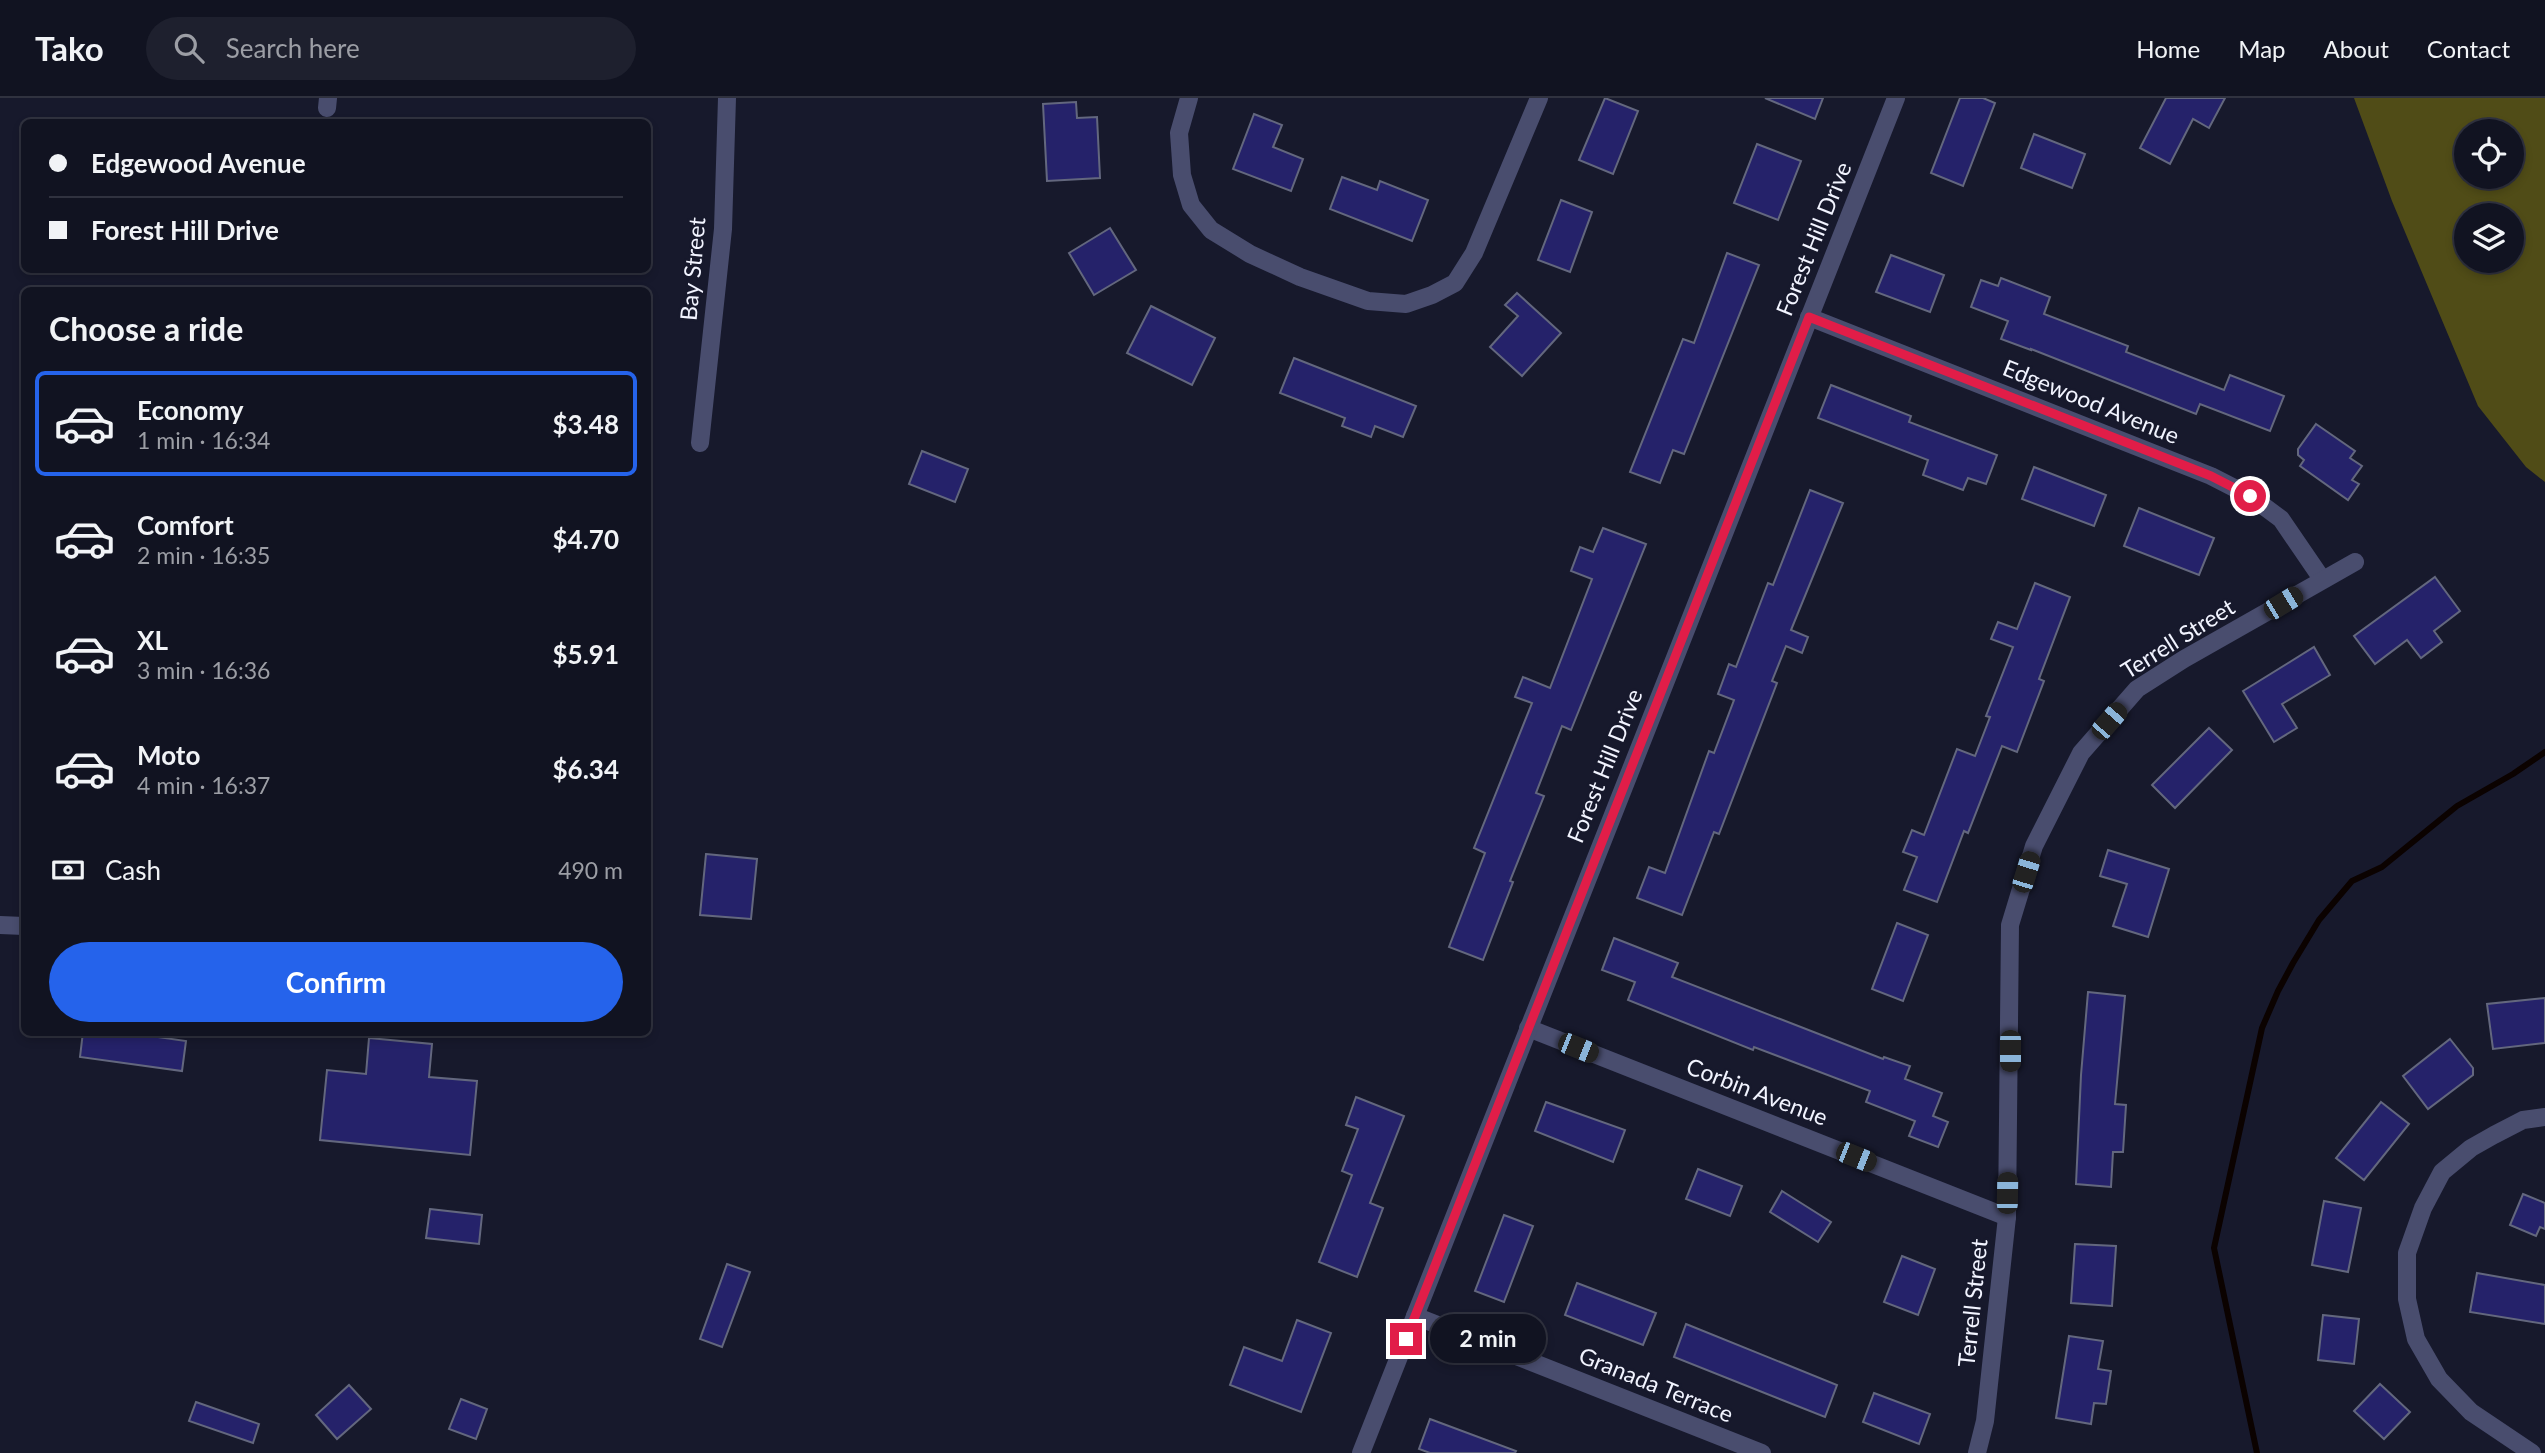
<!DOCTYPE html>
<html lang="en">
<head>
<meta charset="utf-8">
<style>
	body { margin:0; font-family:Lato,sans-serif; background:#1e202e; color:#f1f3f6; height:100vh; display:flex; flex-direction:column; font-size:26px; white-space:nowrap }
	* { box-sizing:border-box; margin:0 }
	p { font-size:23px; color:#9c9ea5 }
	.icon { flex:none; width:38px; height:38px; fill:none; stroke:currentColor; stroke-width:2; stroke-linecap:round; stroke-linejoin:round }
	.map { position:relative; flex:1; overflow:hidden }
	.side { position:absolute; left:21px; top:189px; width:630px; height:749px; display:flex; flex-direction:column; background:#111321; border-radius:10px; box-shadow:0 4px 10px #0003,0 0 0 2px #30323f }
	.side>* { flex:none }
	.top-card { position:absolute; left:21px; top:21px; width:630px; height:154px; border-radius:10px; box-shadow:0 4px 10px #0003,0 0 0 2px #30323f; display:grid; align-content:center; height:154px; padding:0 28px; background:#111321 }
	.fabs { position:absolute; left:2454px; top:21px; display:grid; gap:14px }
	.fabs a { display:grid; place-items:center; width:70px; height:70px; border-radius:50%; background:#111321; box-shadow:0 4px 10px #0003,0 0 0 2px #30323f; font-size:35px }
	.end { position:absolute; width:32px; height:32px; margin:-16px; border:9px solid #e11d48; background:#fff; box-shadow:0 0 0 4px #fff }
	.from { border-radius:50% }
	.bubble { position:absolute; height:49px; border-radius:24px; background:#111321; box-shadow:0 4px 10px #0003,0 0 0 2px #30323f; font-size:23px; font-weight:700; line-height:49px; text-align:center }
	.car { position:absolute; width:21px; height:42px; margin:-21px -10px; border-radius:9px; box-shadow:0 0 5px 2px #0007; background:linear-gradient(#222 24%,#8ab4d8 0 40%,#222 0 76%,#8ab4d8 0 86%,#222 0) }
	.top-card b { display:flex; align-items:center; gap:24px; height:66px; font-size:26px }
	.top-card b+b { border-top:2px solid #30323f }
	.top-card i { width:18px; height:18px; background:#f1f3f6 }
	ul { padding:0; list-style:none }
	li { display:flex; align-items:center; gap:21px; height:105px; margin:0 14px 10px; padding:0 14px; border:4px solid transparent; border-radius:10px }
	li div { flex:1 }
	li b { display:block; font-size:26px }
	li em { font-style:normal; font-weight:700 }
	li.active { border-color:#2563eb }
	li>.icon { width:63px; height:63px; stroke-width:1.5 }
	h2 { padding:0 28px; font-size:32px; line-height:84px }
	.pay { display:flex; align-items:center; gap:18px; height:77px; padding:0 28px; font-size:26px }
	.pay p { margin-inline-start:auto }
	.action { display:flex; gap:14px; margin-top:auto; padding:14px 28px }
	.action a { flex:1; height:80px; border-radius:42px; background:#2563eb; color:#fff; font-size:28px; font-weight:700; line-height:80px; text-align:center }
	header { display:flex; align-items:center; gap:42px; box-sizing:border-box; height:98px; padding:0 35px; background:#111321; border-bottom:2px solid #30323f }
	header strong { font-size:33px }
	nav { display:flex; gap:38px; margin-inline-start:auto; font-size:24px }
	.search { width:490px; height:63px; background:#1e202e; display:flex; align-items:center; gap:18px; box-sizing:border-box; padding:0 24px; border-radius:38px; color:#9c9ea5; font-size:26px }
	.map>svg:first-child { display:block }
</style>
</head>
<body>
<header>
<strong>Tako</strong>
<div class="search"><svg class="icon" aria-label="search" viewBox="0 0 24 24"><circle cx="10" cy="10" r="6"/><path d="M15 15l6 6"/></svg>Search here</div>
<nav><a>Home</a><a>Map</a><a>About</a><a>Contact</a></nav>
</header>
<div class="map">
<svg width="2545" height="1355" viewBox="0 0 2545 1355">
	<rect width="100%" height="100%" fill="#17192c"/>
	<path fill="#504c17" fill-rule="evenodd" d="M2354,0H2545V384L2526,369L2478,308L2392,103ZM2466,33H2511V79H2466ZM2466,117H2511V163H2466Z"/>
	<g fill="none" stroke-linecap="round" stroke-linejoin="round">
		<polyline stroke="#0b0200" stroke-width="6" points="2257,1355 2214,1150 2262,930 2278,893 2293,865 2319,822 2352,783 2382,769 2457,708 2513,676 2545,654"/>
	</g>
	<g fill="#25226a" stroke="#63677e" stroke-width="2">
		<polygon points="1605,0 1638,13 1613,76 1579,62"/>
		<polygon points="1765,0 1823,0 1815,21"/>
		<polygon points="1960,0 1983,0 1995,5 1963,88 1931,75"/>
		<polygon points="2166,0 2225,0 2209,30 2193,21 2170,66 2140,50"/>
		<polygon points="1076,4 1077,20 1097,19 1100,80 1047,83 1043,6"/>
		<polygon points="1254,16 1282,27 1273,49 1303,61 1291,93 1233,71"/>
		<polygon points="2034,36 2085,56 2072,90 2021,70"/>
		<polygon points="1757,46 1801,63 1778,122 1734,105"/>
		<polygon points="1342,79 1377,92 1380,83 1428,102 1412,143 1330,111"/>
		<polygon points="1561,102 1592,114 1570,174 1538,162"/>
		<polygon points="1110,130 1136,172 1094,197 1069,155"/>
		<polygon points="1727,155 1759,167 1684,356 1673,352 1660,385 1630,374 1683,241 1694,245"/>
		<polygon points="1891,157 1944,177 1930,214 1876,194"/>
		<polygon points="2001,180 2050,199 2044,216 2128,248 2126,254 2224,292 2230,277 2284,298 2270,333 2200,306 2196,316 2031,251 2031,252 2001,241 2008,223 1971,209 1981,182 1998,188"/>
		<polygon points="1517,195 1561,235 1522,278 1490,249 1518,218 1505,207"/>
		<polygon points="1151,208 1215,240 1192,287 1127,255"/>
		<polygon points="1294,260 1416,308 1403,339 1375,328 1371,339 1342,328 1345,320 1280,295"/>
		<polygon points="1831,287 1911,318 1909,324 1997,357 1986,386 1968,380 1963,392 1923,377 1928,362 1818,320"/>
		<polygon points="2316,326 2355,353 2350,360 2362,368 2352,382 2359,386 2348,402 2300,368 2304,362 2298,357 2298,351"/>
		<polygon points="922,353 968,371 955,404 909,386"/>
		<polygon points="2034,369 2106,397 2094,428 2022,401"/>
		<polygon points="1810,392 1843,405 1791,532 1808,539 1802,555 1786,548 1772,583 1777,585 1719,736 1714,734 1682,817 1637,800 1649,769 1665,775 1709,653 1714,655 1734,602 1718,596 1729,566 1736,569 1768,485 1773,487"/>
		<polygon points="2139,410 2214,440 2199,477 2124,448"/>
		<polygon points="1603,430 1646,446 1571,632 1562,628 1536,695 1544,698 1510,783 1513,784 1483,862 1449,849 1485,755 1474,750 1532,605 1515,599 1523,579 1550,590 1592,481 1571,473 1580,449 1593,454"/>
		<polygon points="2435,479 2460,513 2434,533 2442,544 2421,560 2407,542 2375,566 2354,538"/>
		<polygon points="2035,485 2070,499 2039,581 2044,583 2017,654 2002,648 1968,735 1964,733 1937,804 1904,792 1917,759 1903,754 1912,732 1924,737 1957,651 1975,658 1990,619 1986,618 2013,549 1991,541 1998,524 2017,531"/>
		<polygon points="2314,549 2330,577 2282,606 2297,630 2274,644 2243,593"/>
		<polygon points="2209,630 2232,652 2175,710 2152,687"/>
		<polygon points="2108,752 2169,771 2148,839 2113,828 2127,786 2100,778"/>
		<polygon points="706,756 757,761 751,821 700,817"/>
		<polygon points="1897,825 1928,837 1903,903 1872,891"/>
		<polygon points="1614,840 1678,865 1672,879 1883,961 1884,959 1910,968 1905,981 1942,995 1933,1018 1948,1024 1938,1049 1909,1038 1915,1023 1866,1004 1870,993 1754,949 1753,952 1628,902 1635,884 1602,872"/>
		<polygon points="2088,894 2125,898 2115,1006 2126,1007 2123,1054 2113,1054 2111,1089 2076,1086 2081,977"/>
		<polygon points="2545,900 2545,945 2493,951 2487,906"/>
		<polygon points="83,934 123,934 186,943 182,973 80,959"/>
		<polygon points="369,940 432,946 429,979 477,983 470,1057 320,1042 327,972 366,976"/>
		<polygon points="2450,941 2473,970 2473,977 2428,1011 2403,978"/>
		<polygon points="1356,999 1404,1018 1370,1105 1383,1110 1357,1179 1319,1164 1352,1077 1342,1073 1358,1031 1346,1027"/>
		<polygon points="1546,1004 1625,1032 1613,1064 1535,1033"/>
		<polygon points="2381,1004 2409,1026 2364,1082 2336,1060"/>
		<polygon points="1698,1071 1742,1088 1730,1118 1686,1101"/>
		<polygon points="1782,1093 1831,1124 1818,1144 1770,1114"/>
		<polygon points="2523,1096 2545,1105 2545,1131 2540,1129 2536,1138 2510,1127"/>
		<polygon points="2324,1103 2361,1110 2348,1174 2312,1167"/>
		<polygon points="430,1111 482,1117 479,1146 426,1140"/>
		<polygon points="1504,1117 1533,1128 1504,1204 1475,1193"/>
		<polygon points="2075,1146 2116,1148 2112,1208 2071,1205"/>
		<polygon points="1902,1158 1935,1171 1918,1217 1884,1204"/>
		<polygon points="727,1166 750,1174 722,1249 700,1241"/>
		<polygon points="2477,1175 2545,1187 2545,1226 2470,1214"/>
		<polygon points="1577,1185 1656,1215 1643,1247 1565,1217"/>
		<polygon points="2323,1217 2359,1221 2354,1266 2318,1262"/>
		<polygon points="1297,1222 1331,1235 1301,1314 1230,1287 1244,1249 1282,1263"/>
		<polygon points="1686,1226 1837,1287 1825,1319 1674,1259"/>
		<polygon points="2069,1238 2103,1243 2098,1271 2111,1273 2106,1306 2094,1305 2091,1326 2056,1320"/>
		<polygon points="2380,1286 2410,1314 2384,1341 2354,1313"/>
		<polygon points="349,1287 371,1311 337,1341 316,1317"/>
		<polygon points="1874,1295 1930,1316 1919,1346 1863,1324"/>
		<polygon points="461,1301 487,1311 476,1341 449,1331"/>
		<polygon points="196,1304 259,1326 253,1345 189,1323"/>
		<polygon points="1430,1321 1516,1353 1515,1355 1430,1355 1419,1351"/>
	</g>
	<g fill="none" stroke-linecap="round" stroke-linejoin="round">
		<g stroke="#494d6e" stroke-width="18">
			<polyline points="1189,0 1179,35 1182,77 1191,107 1211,132 1250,156 1300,179 1368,203 1406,206 1432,197 1455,185 1474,155 1539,0"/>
			<polyline points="327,10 328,0"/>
			<polyline points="1809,219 2211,378 2250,398 2281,421 2322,481"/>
			<polyline points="700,345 723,131 727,0"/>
			<polyline points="0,827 24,828"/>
			<polyline points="1528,930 2007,1119"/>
			<polyline points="1415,1218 1762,1355"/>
			<polyline points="1361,1355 1896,0"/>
			<polyline points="1977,1355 1985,1323 2007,1119 2010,827 2034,748 2081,655 2137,591 2184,561 2355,464"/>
			<polyline points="2532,1355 2471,1314 2439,1281 2416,1241 2407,1201 2407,1155 2423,1110 2442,1074 2471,1050 2494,1037 2523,1022 2545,1019"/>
		</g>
	</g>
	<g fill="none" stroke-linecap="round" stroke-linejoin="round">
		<polyline stroke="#e11d48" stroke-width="9" points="1406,1241 1809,219 2211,378 2250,398"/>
	</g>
	<g text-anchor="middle" stroke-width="5" stroke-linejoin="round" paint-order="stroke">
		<g font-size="23" fill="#f2f4ff" stroke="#17192c">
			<text transform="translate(1814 141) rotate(-68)" y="8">Forest Hill Drive</text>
			<text transform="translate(693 171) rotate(-85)" y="8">Bay Street</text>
			<text transform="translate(2091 304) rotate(22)" y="8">Edgewood Avenue</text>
			<text transform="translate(2178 541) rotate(-32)" y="8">Terrell Street</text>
			<text transform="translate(1605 668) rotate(-68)" y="8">Forest Hill Drive</text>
			<text transform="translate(1757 994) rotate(21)" y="8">Corbin Avenue</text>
			<text transform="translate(1973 1205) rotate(-84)" y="8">Terrell Street</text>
			<text transform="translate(1656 1287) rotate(22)" y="8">Granada Terrace</text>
		</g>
	</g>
</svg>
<div class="fabs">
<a><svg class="icon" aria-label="locate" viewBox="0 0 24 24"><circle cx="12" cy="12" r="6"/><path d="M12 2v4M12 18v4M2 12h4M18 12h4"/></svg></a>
<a><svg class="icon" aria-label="layers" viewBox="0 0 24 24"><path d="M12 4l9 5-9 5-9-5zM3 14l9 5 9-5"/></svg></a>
</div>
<i class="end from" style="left:2250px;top:398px"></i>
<i class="end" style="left:1406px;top:1241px"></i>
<div class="bubble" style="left:1430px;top:1216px;width:116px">2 min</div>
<i class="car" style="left:2283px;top:505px;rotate:59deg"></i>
<i class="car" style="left:2109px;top:623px;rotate:41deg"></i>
<i class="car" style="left:2026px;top:774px;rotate:17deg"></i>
<i class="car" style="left:1578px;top:950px;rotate:112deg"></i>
<i class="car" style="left:2010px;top:953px;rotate:180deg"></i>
<i class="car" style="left:1856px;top:1059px;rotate:112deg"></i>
<i class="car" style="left:2007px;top:1095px;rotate:1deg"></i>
<div class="top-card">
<b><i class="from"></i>Edgewood Avenue</b>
<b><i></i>Forest Hill Drive</b>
</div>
<section class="side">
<h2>Choose a ride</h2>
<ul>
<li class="active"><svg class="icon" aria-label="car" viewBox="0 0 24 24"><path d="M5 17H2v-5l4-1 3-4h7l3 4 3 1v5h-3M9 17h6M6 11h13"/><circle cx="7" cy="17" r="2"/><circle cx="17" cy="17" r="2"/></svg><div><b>Economy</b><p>1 min · 16:34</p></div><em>$3.48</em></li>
<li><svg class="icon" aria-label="car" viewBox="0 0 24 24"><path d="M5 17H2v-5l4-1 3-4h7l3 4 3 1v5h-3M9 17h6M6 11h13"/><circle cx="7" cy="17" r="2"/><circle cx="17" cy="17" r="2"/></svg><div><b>Comfort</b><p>2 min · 16:35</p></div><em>$4.70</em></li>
<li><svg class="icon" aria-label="car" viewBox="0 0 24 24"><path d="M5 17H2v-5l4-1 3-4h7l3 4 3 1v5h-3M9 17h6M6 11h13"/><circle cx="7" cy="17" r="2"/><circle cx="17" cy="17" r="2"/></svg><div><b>XL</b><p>3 min · 16:36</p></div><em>$5.91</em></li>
<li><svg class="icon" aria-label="car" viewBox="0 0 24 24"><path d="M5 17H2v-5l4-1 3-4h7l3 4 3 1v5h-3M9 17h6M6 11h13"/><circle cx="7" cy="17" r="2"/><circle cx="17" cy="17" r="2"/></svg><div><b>Moto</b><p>4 min · 16:37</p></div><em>$6.34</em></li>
</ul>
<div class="pay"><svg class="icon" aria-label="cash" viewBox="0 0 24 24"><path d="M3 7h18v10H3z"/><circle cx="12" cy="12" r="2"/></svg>Cash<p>490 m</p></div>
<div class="action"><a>Confirm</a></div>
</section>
</div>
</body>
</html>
